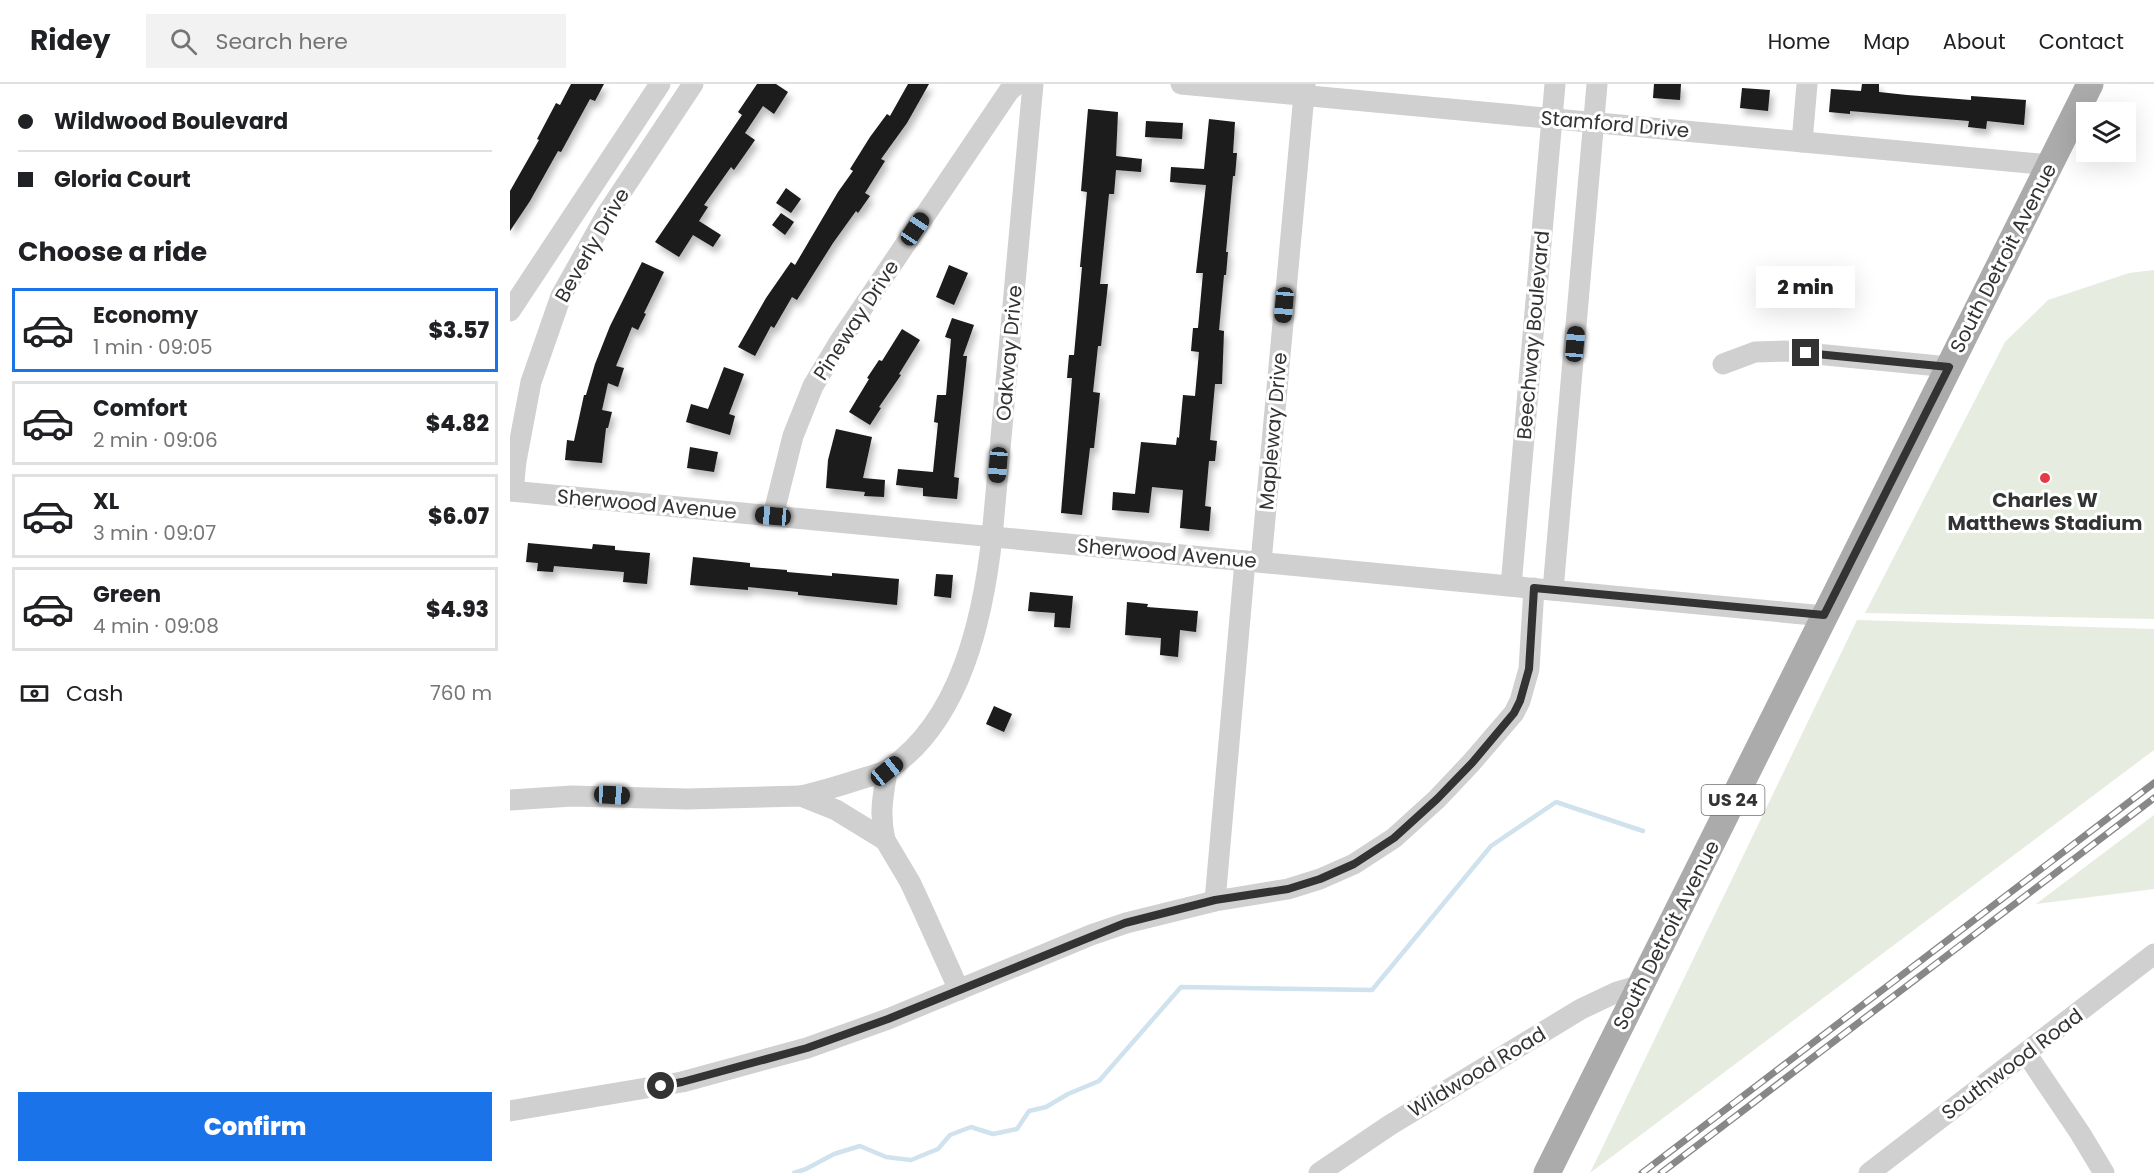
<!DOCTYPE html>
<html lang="en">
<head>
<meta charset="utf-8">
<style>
	body { margin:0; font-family:Poppins,sans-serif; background:#f2f2f2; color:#202124; height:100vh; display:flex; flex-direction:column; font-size:22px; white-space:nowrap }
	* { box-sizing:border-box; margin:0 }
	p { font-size:20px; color:#757577 }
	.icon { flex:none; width:33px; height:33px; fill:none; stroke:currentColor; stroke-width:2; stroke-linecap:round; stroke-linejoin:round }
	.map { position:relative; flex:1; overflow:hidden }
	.sheet { display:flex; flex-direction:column; background:#fff; width:510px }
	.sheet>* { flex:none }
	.hud { display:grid; align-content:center; height:132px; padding:0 18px; background:#fff }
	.tools { position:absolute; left:1566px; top:18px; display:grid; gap:12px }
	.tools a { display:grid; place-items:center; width:60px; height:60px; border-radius:0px; background:#fff; box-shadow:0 6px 24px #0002; font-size:30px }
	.end { position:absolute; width:27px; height:27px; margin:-14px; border:8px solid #333; background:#fff; box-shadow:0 0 0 3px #fff }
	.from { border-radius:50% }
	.bubble { position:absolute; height:42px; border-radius:0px; background:#fff; box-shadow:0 6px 24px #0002; font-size:20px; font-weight:800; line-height:42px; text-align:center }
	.car { position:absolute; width:18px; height:36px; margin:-18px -9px; border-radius:8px; box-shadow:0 0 4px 2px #0007; background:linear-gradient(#222 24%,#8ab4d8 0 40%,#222 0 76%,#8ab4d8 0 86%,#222 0) }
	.hud b { display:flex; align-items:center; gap:21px; height:57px; font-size:22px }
	.hud b+b { border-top:2px solid #e0e0e0 }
	.hud i { width:15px; height:15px; background:#202124 }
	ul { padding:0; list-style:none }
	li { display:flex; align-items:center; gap:18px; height:84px; margin:0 12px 9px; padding:0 6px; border:3px solid #e0e0e0; border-radius:0px }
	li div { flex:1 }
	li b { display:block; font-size:22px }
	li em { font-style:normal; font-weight:800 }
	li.on { border-color:#1a73e8 }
	li>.icon { width:54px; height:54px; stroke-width:1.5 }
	h2 { padding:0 18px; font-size:27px; line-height:72px }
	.pay { display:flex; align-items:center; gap:15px; height:66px; padding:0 18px; font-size:22px }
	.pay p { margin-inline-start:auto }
	.action { display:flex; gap:12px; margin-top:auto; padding:12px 18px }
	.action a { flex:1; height:69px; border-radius:0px; background:#1a73e8; color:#fff; font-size:24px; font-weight:800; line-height:69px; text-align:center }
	header { display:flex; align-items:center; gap:36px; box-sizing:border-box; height:84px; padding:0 30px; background:#fff; border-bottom:2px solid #e0e0e0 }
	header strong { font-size:28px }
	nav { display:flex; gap:33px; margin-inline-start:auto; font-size:21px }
	.search { width:420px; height:54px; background:#f2f2f2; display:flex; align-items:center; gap:15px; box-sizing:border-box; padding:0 21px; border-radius:0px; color:#757577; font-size:22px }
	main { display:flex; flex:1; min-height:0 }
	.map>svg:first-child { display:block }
</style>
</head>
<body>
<header>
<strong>Ridey</strong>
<div class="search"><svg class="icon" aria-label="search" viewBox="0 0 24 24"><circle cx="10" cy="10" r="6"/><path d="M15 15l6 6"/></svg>Search here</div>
<nav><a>Home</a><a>Map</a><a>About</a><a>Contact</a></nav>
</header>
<main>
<section class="sheet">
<div class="hud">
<b><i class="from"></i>Wildwood Boulevard</b>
<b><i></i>Gloria Court</b>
</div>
<h2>Choose a ride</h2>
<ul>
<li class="on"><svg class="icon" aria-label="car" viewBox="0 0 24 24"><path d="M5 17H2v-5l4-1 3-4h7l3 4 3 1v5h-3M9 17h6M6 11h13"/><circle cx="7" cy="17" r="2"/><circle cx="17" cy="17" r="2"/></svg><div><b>Economy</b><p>1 min · 09:05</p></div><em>$3.57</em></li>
<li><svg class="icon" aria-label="car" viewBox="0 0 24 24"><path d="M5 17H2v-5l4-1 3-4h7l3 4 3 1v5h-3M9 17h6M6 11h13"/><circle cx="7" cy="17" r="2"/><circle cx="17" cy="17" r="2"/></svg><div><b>Comfort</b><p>2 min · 09:06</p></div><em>$4.82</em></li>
<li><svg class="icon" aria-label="car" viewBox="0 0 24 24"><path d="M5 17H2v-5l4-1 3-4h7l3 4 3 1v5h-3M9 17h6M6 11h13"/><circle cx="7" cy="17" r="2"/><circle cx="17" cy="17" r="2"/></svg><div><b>XL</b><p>3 min · 09:07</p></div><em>$6.07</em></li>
<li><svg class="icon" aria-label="car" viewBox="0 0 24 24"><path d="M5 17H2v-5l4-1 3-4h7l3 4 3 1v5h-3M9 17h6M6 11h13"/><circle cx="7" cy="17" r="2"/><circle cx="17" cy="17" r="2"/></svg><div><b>Green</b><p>4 min · 09:08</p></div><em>$4.93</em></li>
</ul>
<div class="pay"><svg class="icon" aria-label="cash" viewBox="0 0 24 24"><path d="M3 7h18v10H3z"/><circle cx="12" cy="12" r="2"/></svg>Cash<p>760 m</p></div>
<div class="action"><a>Confirm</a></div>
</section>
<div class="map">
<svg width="1644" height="1089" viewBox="0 0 1644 1089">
	<defs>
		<filter id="shadow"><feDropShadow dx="3.5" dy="6" stdDeviation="3" flood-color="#0004"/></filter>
	</defs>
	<rect width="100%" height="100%" fill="#fff"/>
	<g fill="#e6ecdf">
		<polygon points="1644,186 1644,535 1355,529 1495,258 1538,216 1619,189"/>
		<polygon points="1347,536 1644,545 1644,666 1080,1089"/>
		<polygon points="1644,731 1644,805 1526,820"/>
	</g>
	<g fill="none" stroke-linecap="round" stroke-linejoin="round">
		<polyline stroke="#cfe2ee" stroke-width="4.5" points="284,1089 296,1085 324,1070 350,1062 376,1073 401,1076 428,1065 440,1051 461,1043 483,1050 507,1045 519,1027 536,1023 558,1010 589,997 671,903 862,906 981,762 1046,718 1133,747"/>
	</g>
	<g fill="#1a1a1a" filter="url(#shadow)">
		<polygon points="61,0 94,0 85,17 80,15 51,68 48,67 20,117 0,147 0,107 29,56 27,55 46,19 50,21"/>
		<polygon points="247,0 266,0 278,8 264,30 253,22 235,49 245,56 224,86 221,83 194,121 198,123 189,137 211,151 203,163 183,151 169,173 145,158 232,31 228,28"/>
		<polygon points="398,0 419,0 397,39 371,75 375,77 355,109 360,112 348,129 346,127 323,159 287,216 282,213 264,244 261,242 245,272 228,263 256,214 281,178 285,181 328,108 343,87 340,85 360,53 377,30 380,32"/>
		<polygon points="1144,0 1171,0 1170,16 1143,14"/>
		<polygon points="1352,0 1369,0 1369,8 1397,11 1461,16 1461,12 1516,16 1514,41 1477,37 1476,45 1458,43 1459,37 1340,27 1340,30 1319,28 1321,5 1351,7"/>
		<polygon points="1232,4 1260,6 1258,27 1230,24"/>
		<polygon points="578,25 608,28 606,72 632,75 631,88 606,86 604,110 599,110 590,200 598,200 591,262 588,262 583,308 590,309 584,364 580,364 572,431 551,429 562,294 557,294 559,271 564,271 572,183 570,183 577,108 571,107"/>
		<polygon points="699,35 725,38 723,69 727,69 725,92 723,92 716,168 718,168 716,191 714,191 709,246 714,247 712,300 705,300 700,356 707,357 705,377 699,377 695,422 701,423 699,447 670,444 673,406 642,403 639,429 602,426 603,408 625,410 631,358 666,361 667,353 669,354 673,311 685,312 689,268 681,267 683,244 688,244 693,189 686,189 696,101 660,98 661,83 694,85"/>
		<polygon points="636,37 673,39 672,55 635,53"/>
		<polygon points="276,104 291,115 281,129 266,119"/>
		<polygon points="271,129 284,138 275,151 262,141"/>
		<polygon points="132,178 154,188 134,229 136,230 128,246 122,243 106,282 114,284 108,303 98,299 92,326 102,328 98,344 96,344 92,379 55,376 57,356 64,357 74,311 76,311 85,280 100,242"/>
		<polygon points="439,181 458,189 444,221 426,213"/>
		<polygon points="442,234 464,241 453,272 457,272 444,393 449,394 447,415 413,412 413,404 386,401 388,385 423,388 428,339 424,338 427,311 436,311 441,255 435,253"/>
		<polygon points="392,245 410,256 389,290 391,291 369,323 371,324 360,341 339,328 359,295 357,294 369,276 372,277"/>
		<polygon points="214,283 234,290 219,330 225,332 220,351 176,338 181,320 198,325"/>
		<polygon points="326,345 362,353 353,394 375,396 374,413 354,412 355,408 316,404 318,376"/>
		<polygon points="180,363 208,368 204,388 177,384"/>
		<polygon points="18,459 82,465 83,460 105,462 105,466 140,469 137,500 113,498 114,488 44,482 43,488 27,487 28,479 16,478"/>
		<polygon points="183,473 240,479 240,483 277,486 277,488 322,492 322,489 389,495 387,521 288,511 288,508 238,503 238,506 180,501"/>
		<polygon points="426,490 443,491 441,514 424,512"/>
		<polygon points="520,508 563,512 560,544 544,543 545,529 518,527"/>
		<polygon points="617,518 638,520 637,523 688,527 686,548 670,546 668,573 650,571 651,554 615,551"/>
		<polygon points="484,622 502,630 494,648 476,640"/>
	</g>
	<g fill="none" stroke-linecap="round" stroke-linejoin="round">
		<g stroke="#d0d0d0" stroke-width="21">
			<polyline points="671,0 1540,81"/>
			<polyline points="1292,58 1297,0"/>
			<polyline points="0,227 150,0"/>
			<polyline points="1213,280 1245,268 1275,267 1439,283"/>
			<polyline points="0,407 1314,532"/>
			<polyline points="3,407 6,377 21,298 51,212 98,128 183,0"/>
			<polyline points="263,432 283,352 303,302 330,257 499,7 507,0"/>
			<polyline points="751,478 795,0"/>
			<polyline points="1001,502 1045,0"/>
			<polyline points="1043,506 1087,0"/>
			<path d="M291,712C314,707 335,700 357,693C364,691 373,689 379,685C451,636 473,534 482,453L523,0"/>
			<polyline points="0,716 62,712 177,715 291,712 326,726 375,756 400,798 413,826 449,906"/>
			<path d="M375,756C369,730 373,712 377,687"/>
			<polyline points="705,817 735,477"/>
			<polyline points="1516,969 1570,1049 1594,1089"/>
			<polyline points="0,1027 172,998 297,964 378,935 581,851 616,839 705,817 778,805 810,795 844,780 884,754 927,715 961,679 1004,629 1010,617 1019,585 1024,504"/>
			<polyline points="809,1089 880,1041 1071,925 1107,908 1131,901"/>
			<polyline points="1359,1089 1644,870"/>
		</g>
		<polyline stroke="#ababab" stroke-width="27" points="1037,1089 1580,0"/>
		<defs>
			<g id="rail">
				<polyline points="1132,1089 1644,699"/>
				<polyline points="1151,1089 1644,714"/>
			</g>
		</defs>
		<use href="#rail" stroke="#888" stroke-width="7"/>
		<use href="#rail" stroke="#fff" stroke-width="4.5" stroke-dasharray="14" stroke-linecap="butt"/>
	</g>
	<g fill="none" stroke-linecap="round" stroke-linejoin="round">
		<polyline stroke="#333" stroke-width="8" points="151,1002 172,998 297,964 378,935 615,839 705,816 778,805 810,795 844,780 884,754 927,715 962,679 1004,629 1010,617 1019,585 1024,504 1314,531 1439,283 1296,269"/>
	</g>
	<circle fill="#e63946" stroke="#fff" stroke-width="2" cx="1535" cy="394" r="6"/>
	<g text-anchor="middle" stroke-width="6" stroke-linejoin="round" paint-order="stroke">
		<rect fill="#fff" stroke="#707070" stroke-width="1.5" x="1191.5" y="701" width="63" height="30" rx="4.5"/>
		<g font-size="18" font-weight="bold" fill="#333">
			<text x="1223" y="722">US 24</text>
		</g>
		<g font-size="20" fill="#333" stroke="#fff">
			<text transform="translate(1105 40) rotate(5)" y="7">Stamford Drive</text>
			<text transform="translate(82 161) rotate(-60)" y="7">Beverly Drive</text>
			<text transform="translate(1493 174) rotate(-63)" y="7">South Detroit Avenue</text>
			<text transform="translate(346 236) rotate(-57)" y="7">Pineway Drive</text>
			<text transform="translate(1023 251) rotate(-85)" y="7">Beechway Boulevard</text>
			<text transform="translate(499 269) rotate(-85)" y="7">Oakway Drive</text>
			<text transform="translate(763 347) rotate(-85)" y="7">Mapleway Drive</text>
			<text transform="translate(137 420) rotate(5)" y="7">Sherwood Avenue</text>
			<text transform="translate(657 469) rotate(5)" y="7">Sherwood Avenue</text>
			<text transform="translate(1156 851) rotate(-63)" y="7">South Detroit Avenue</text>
			<text transform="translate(1502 980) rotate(-37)" y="7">Southwood Road</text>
			<text transform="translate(967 988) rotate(-31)" y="7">Wildwood Road</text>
		</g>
		<g font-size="20" font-weight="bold" fill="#333" stroke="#fff">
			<text x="1535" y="423">Charles W<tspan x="1535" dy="23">Matthews Stadium</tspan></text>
		</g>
	</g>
</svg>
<div class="tools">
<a><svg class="icon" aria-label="layers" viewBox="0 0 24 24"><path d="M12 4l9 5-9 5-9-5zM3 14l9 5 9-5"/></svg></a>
</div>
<i class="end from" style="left:151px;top:1002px"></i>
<i class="end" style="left:1296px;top:269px"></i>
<div class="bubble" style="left:1246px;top:182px;width:99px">2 min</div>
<i class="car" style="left:405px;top:145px;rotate:34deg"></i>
<i class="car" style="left:774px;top:221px;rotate:185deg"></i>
<i class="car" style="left:1065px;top:260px;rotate:5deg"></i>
<i class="car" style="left:488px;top:381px;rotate:185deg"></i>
<i class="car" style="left:263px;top:432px;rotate:275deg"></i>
<i class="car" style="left:377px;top:687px;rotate:51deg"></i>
<i class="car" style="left:102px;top:711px;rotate:93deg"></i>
</div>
</main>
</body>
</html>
